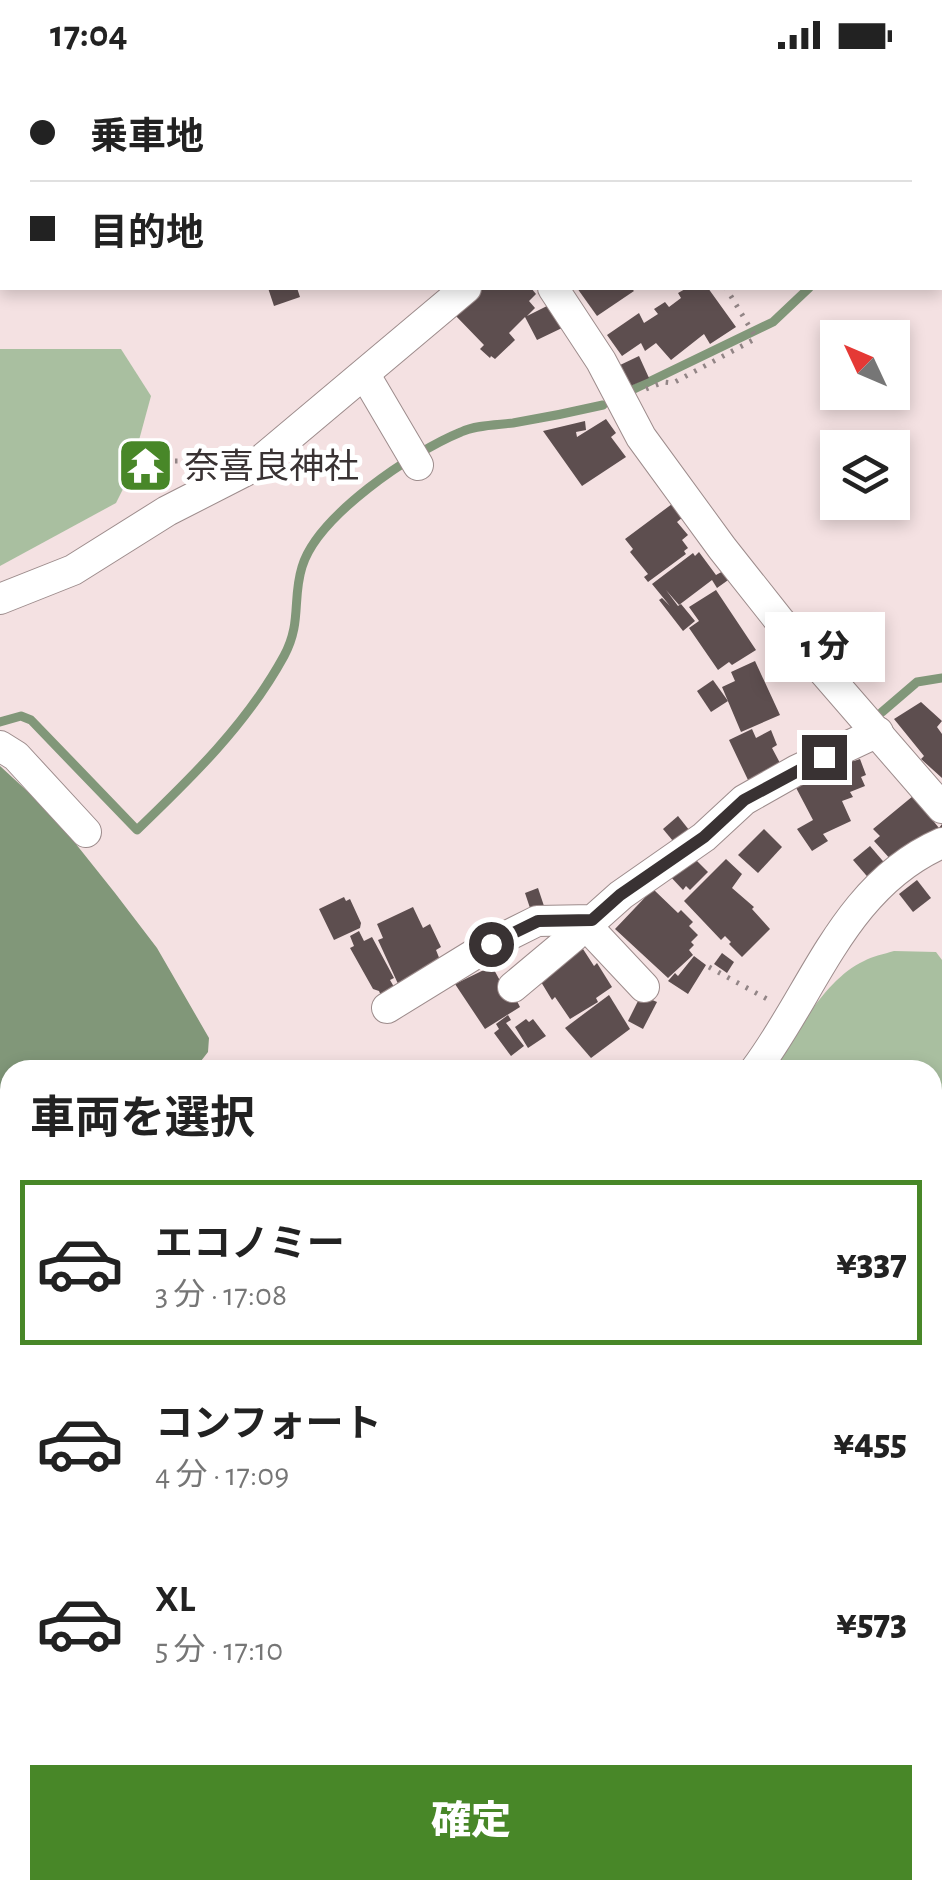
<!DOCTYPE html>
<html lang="ja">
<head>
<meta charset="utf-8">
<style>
	body { margin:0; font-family:"Alegreya Sans","Noto Sans JP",sans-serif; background:#f2f2f2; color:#222; height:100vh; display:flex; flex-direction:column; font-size:38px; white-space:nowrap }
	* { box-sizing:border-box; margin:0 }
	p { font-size:32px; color:#767676 }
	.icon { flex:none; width:55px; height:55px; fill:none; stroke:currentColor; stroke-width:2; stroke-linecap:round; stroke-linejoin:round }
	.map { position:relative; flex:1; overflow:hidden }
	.details { position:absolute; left:0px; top:990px; width:942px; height:840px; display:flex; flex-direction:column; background:#fff; border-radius:30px 30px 0 0; box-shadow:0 5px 15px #0003 }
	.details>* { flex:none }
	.hud { position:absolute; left:0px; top:0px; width:942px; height:220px; box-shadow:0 5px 15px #0003; display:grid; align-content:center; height:220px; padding:0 30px; background:#fff }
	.needle { width:65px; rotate:314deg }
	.tools { position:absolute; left:820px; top:250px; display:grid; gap:20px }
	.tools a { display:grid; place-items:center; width:90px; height:90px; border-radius:0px; background:#fff; box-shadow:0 5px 15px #0003; font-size:50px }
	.end { position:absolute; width:45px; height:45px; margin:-22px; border:12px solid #393233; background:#fff; box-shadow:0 0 0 5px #fff }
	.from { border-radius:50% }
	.bubble { position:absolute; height:70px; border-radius:0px; background:#fff; box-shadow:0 5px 15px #0003; font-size:32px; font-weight:800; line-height:70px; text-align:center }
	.hud b { display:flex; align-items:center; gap:35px; height:95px; font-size:38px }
	.hud b+b { border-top:2px solid #e0e0e0 }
	.hud i { width:25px; height:25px; background:#222 }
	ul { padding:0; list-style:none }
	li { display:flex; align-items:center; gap:30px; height:165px; margin:0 20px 15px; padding:0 10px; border:5px solid transparent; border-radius:0px }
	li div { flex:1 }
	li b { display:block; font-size:38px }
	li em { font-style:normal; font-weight:800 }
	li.active { border-color:#488728 }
	li>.icon { width:90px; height:90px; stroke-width:1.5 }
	h2 { padding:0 30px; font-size:45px; line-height:120px }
	.primary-button { display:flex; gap:20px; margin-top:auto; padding:20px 30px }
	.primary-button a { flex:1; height:115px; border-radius:0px; background:#488728; color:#fff; font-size:40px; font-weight:800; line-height:115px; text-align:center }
	.status { display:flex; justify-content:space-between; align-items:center; height:70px; padding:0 50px; background:#fff; direction:ltr }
	.status svg { height:28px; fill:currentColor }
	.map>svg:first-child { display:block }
</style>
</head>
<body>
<div class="status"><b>17:04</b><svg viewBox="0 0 49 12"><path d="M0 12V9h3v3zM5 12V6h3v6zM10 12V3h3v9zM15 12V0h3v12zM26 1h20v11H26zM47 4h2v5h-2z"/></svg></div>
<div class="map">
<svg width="942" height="1830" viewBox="0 0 942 1830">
	<rect width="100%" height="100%" fill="#f4e1e2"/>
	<g fill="#a9bfa0">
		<polygon points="0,279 121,279 151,326 129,407 116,433 0,496"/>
		<path d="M894,881L936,882L942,890V1796L933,1810L932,1000H774C794,966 826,908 864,891C873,886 884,884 894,881Z"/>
		<polygon points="353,991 396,993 417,1000 325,1000"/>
		<polygon points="0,1077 10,1078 10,1820 926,1820 920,1830 0,1830"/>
	</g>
	<polygon fill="#819779" points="0,696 52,744 115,823 157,878 209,968 208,982 194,1000 10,1000 10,1037 0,1034"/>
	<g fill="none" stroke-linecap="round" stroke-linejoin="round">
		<g stroke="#819779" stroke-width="9">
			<polyline points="940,88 942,85"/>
			<polyline points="632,320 773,252 809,218"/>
			<polyline points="882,642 917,612 942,608"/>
			<path d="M0,652L21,646L31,650L137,760C191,708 247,654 284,586C302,553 292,529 302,497C317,446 412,382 461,362C476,355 496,355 513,353C543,348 573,342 603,335"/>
		</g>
	</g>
	<g fill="#5d4e4f">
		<polygon points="268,218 297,218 300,227 274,236"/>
		<polygon points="482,218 531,218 536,224 529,231 535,238 527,246 551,234 562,258 537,270 525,247 509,263 515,270 495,289 491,286 490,288 480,279 484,275 454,244"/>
		<polygon points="577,218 631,218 634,221 597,246"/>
		<polygon points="687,218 708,218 736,257 710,274 704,264 671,290 656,273 645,281 641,273 622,286 607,265 639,243 644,253 658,244 654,239 665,232 669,237 681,228 678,223"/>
		<polygon points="639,286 649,308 628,317 618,296"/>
		<polygon points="606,349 616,363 611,367 626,387 582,416 543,361 585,351 586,360 576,362 577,367"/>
		<polygon points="160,385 161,398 151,399 149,386"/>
		<polygon points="672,434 683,447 677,452 688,465 682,470 688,478 684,481 686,484 648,512 644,507 648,504 630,482 633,479 625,469"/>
		<polygon points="699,482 716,505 725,500 731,508 717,518 712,510 679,535 666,520 678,536 681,534 695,551 683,561 659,530 662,528 670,536 652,514 693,483 695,486"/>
		<polygon points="716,520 756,580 732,595 729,592 718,600 689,558 699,551 689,537"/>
		<polygon points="755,591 780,645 741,662 722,617 735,611 731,602"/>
		<polygon points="713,610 728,631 711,642 697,621"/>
		<polygon points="921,632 942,651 937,657 942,664 942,708 921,689 924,686 894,649"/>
		<polygon points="752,659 756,668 771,660 777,675 772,678 780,693 752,710 748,710 729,670"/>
		<polygon points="851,685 854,691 860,689 866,705 861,707 865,716 850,722 853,727 842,731 851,751 823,764 828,771 812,781 797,759 813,750 793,712"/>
		<polygon points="913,726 939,758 942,754 942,765 892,791 874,771 880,766 873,759"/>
		<polygon points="678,746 693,765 678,777 663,759"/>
		<polygon points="764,759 782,777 758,803 738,785"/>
		<polygon points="870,776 888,797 872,812 853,790"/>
		<polygon points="692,786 708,802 690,820 686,816 683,820 668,804"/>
		<polygon points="726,789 742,804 732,818 754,837 752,839 770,859 742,887 729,874 731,872 725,866 721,870 684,831"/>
		<polygon points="917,810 931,828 913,842 899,824"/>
		<polygon points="538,818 545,839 532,844 525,823"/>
		<polygon points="653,819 678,843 681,840 693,852 689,856 698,865 691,872 694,875 689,880 693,885 668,908 615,859"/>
		<polygon points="344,827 346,831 350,829 361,853 360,858 334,870 319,839"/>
		<polygon points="413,837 423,858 430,854 441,877 436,880 442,895 399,916 378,870 383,868 377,854"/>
		<polygon points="359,861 364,871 372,867 394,908 390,910 397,922 383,930 379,921 373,919 350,878 354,876 350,866"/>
		<polygon points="583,879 594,896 597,893 612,917 596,928 598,932 570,949 555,927 552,930 538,907"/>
		<polygon points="722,883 734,892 727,903 714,894"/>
		<polygon points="694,886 706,895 688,924 668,911 675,903 678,906"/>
		<polygon points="492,896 504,918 513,923 520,937 485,959 455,914"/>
		<polygon points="609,925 630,959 591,988 565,958"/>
		<polygon points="641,925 657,932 643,959 628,951"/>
		<polygon points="508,945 511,950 506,953 524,976 511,986 494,963 499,959 496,954"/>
		<polygon points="526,949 529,952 533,949 546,966 528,978 515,957"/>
	</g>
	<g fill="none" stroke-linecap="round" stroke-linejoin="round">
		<defs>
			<g id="minor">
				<polyline points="383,0 386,2"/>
				<polyline points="565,0 567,2"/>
				<polyline points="818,2 822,0"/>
				<polyline points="553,218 601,291 641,367 722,478 779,550 942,738"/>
				<polyline points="365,305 418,395"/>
				<polyline points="0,529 73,500 167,441 253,397 466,218"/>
				<polyline points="0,676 16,686 86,762"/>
				<polyline points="513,917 574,866 582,851 644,917"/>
				<polyline points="387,938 491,874 537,851 593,850 621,825 704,767 744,730 797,700 878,662"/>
				<path d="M755,1000C815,920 844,816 942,773"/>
			</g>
		</defs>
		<use href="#minor" stroke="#9d8c8c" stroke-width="32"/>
		<g stroke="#928586" stroke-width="5" stroke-dasharray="2.5 8" stroke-linecap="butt">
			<polyline points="0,118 2,117"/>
			<polyline points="646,319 664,312 673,313 753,270 755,266 726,218"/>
			<polyline points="175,391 197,391"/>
			<polyline points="709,897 767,929"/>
		</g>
		<use href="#minor" stroke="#fff" stroke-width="30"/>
	</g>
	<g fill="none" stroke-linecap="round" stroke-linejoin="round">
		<polyline stroke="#393233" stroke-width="12" points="491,874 538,851 592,850 620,825 704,767 744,730 824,687"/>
	</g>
	<defs>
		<symbol id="temple-square" viewBox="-11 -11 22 22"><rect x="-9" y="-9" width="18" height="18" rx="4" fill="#488728" stroke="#fff"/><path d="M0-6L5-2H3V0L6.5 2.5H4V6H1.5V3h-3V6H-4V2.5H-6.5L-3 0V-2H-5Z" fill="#fff"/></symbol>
	</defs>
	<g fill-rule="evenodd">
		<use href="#temple-square" x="114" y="364" width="63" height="63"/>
	</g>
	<g text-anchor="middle" stroke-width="10" stroke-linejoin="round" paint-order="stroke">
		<g font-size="35" fill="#393233" stroke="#fff" text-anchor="start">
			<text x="184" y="408">奈喜良神社</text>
		</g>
	</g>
</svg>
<div class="tools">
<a><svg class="needle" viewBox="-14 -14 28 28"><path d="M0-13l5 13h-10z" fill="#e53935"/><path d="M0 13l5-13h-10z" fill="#767676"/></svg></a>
<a><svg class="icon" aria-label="layers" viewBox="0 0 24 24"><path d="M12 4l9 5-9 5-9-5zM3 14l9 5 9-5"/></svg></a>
</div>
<i class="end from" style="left:491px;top:874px"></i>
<i class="end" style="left:824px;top:687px"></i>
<div class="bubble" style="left:765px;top:542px;width:120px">1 分</div>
<div class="hud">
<b><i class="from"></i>乗車地</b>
<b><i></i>目的地</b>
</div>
<section class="details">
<h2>車両を選択</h2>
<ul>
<li class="active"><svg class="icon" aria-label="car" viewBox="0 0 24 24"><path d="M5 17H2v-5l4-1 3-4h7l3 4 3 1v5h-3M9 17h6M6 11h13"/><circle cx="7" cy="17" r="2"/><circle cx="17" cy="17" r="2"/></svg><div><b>エコノミー</b><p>3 分 · 17:08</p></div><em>¥337</em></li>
<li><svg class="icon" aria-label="car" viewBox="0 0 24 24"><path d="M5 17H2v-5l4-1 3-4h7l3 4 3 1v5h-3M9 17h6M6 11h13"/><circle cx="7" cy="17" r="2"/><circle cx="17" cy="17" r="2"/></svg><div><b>コンフォート</b><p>4 分 · 17:09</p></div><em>¥455</em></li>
<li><svg class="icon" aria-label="car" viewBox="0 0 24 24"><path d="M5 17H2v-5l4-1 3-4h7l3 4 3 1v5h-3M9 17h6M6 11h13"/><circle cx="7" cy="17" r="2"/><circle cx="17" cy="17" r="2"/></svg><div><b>XL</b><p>5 分 · 17:10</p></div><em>¥573</em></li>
</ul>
<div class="primary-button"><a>確定</a></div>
</section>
</div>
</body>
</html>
